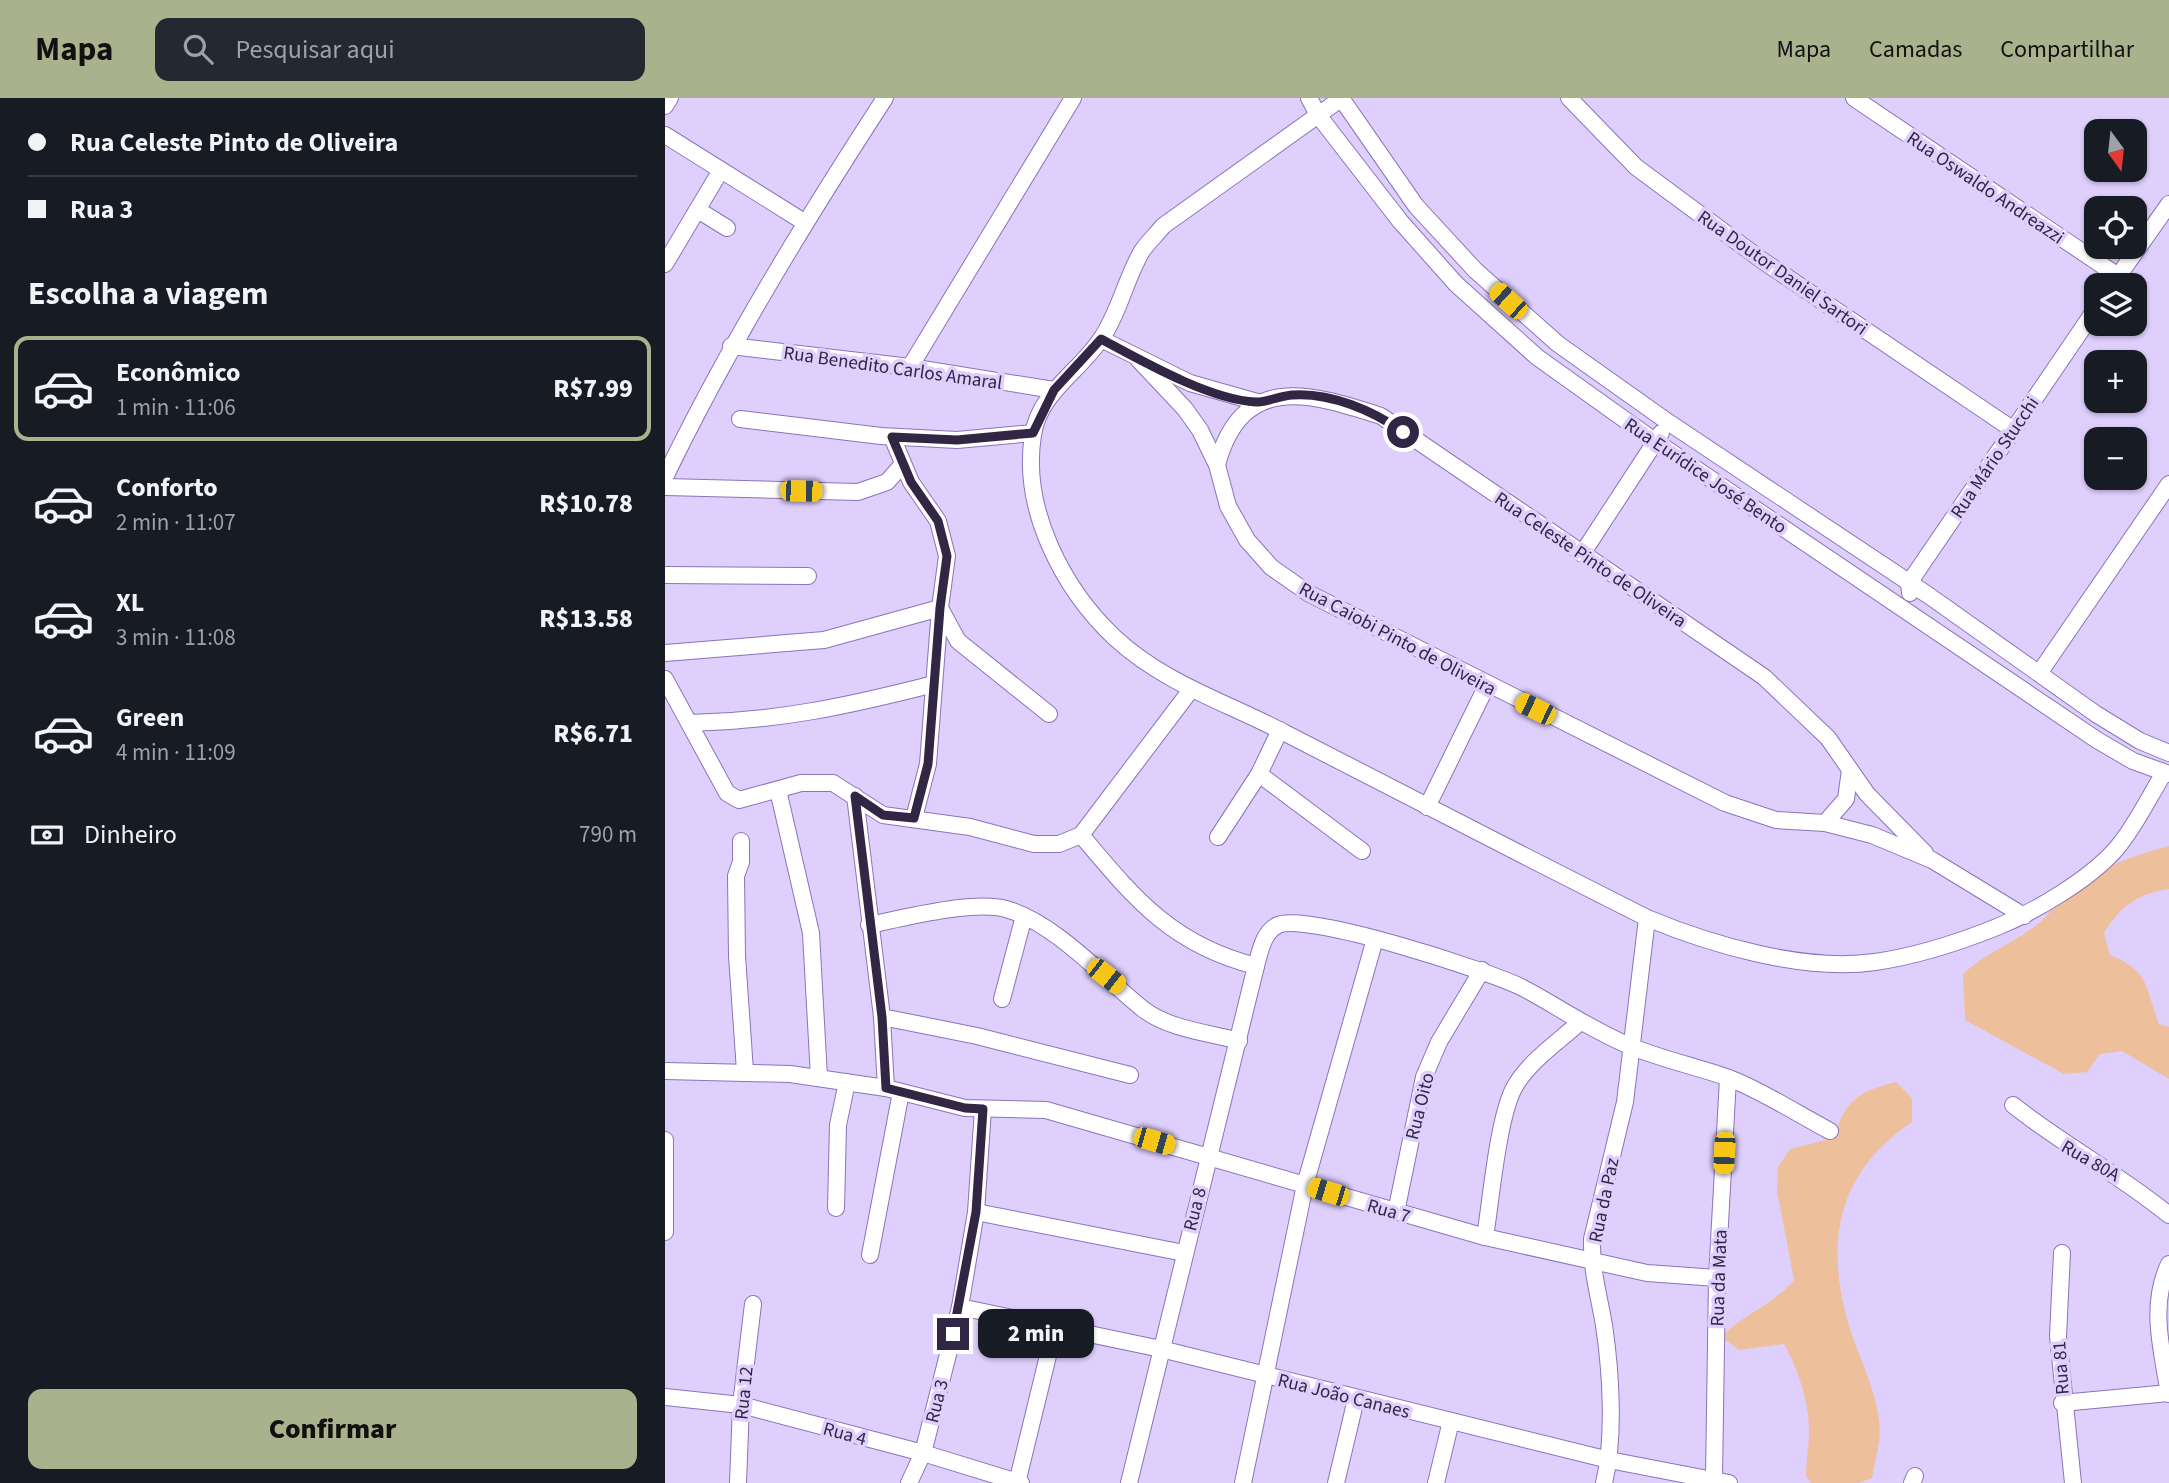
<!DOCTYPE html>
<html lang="pt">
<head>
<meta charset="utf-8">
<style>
	body { margin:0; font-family:"Source Sans 3",sans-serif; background:#242831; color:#f1f3f6; height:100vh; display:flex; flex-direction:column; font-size:26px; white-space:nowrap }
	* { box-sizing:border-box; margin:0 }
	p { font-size:23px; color:#9ea1a6 }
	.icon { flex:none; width:38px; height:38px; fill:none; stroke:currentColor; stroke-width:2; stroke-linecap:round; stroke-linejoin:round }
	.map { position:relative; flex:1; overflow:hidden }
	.details { display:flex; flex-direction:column; background:#171b24; width:665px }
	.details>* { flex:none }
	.top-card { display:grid; align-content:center; height:154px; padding:0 28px; background:#171b24 }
	.needle { width:46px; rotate:165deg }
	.tools { position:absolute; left:1419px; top:21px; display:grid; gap:14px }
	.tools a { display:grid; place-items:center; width:63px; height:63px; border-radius:14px; background:#171b24; box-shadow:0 2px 5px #0004; font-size:35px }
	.end { position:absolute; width:32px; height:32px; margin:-16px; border:9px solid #312643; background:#fff; box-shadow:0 0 0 4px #fff }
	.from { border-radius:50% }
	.bubble { position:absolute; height:49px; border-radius:14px; background:#171b24; box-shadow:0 2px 5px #0004; font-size:23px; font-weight:800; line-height:49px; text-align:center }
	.car { position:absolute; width:21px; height:42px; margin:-21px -10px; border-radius:9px; box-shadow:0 0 5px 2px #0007; background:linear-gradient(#f5c518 24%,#345 0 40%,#f5c518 0 76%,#345 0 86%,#f5c518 0) }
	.top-card b { display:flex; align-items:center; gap:24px; height:66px; font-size:26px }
	.top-card b+b { border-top:2px solid #363941 }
	.top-card i { width:18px; height:18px; background:#f1f3f6 }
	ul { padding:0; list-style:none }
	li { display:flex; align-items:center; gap:21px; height:105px; margin:0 14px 10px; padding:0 14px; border:4px solid transparent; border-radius:14px }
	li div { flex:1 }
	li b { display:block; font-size:26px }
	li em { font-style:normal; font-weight:800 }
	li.on { border-color:#a9b28c }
	li>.icon { width:63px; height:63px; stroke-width:1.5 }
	h2 { padding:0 28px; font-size:32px; line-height:84px }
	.pay { display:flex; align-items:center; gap:18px; height:77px; padding:0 28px; font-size:26px }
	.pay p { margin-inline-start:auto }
	.primary-button { display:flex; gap:14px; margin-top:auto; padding:14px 28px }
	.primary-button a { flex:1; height:80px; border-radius:14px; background:#a9b28c; color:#111; font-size:28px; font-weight:800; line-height:80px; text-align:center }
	header { display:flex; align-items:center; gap:42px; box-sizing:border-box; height:98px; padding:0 35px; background:#a9b28c; color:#111 }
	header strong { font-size:33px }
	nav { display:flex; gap:38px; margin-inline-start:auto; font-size:24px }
	.search { width:490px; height:63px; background:#242831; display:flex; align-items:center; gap:18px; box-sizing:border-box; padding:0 24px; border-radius:14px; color:#9ea1a6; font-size:26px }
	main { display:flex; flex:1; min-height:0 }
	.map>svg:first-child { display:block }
</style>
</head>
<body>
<header>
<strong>Mapa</strong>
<div class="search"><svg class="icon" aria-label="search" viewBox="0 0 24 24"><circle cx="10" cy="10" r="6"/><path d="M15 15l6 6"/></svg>Pesquisar aqui</div>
<nav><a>Mapa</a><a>Camadas</a><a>Compartilhar</a></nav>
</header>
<main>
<section class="details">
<div class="top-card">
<b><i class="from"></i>Rua Celeste Pinto de Oliveira</b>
<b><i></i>Rua 3</b>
</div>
<h2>Escolha a viagem</h2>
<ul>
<li class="on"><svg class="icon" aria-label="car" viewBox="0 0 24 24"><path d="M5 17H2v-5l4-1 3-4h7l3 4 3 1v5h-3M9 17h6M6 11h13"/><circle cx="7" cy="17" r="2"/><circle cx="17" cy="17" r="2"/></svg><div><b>Econômico</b><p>1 min · 11:06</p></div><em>R$7.99</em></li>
<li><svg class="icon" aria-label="car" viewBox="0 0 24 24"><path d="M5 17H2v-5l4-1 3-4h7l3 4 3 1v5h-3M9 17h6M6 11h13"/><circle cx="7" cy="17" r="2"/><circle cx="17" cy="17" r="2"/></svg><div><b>Conforto</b><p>2 min · 11:07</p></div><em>R$10.78</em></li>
<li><svg class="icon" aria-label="car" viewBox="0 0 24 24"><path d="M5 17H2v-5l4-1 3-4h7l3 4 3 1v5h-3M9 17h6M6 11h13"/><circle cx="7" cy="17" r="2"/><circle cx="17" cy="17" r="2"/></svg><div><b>XL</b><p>3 min · 11:08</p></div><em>R$13.58</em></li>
<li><svg class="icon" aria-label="car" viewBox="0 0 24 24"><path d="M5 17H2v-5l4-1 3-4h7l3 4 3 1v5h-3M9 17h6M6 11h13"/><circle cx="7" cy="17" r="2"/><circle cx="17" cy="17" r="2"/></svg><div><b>Green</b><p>4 min · 11:09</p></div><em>R$6.71</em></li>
</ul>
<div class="pay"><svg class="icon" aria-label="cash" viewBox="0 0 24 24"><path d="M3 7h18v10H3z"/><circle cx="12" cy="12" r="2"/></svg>Dinheiro<p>790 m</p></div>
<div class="primary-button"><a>Confirmar</a></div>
</section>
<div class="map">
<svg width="1504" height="1385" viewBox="0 0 1504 1385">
	<rect width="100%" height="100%" fill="#dfcffd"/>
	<g fill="#edc09b">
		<path d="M1504,748V791C1473,795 1455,809 1439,835L1445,857C1485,873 1480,889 1494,926L1504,929V981L1457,953L1435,956L1422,974L1399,976L1300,922L1298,876C1320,855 1349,845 1373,826C1384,817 1391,804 1402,795C1429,771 1470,757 1504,748Z"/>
		<path d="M1231,984L1247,1000V1024C1171,1076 1159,1145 1185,1231C1195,1261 1210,1290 1214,1322C1217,1343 1210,1360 1207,1380L1194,1385H1146L1141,1378C1141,1363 1144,1348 1144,1333C1144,1304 1133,1271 1119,1246L1074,1252L1056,1239C1080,1215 1107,1208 1129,1182L1112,1093L1113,1069L1125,1051L1169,1040C1180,1002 1194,993 1231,984Z"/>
	</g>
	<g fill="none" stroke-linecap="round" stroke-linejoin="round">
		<defs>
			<g id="minor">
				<polyline points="644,0 653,17 735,123 791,186 872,259 991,344 1432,642 1468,663 1504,676"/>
				<polyline points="676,0 751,108 810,172 893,246 1003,324 1263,497 1431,616 1475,643 1504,655"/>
				<path d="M677,0L498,128C492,136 483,144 477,153C461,180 454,215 436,241C414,274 374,295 368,337C356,411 398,491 450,540C500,586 561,604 620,635C740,697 861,759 982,820C1047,847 1139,874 1210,864C1252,858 1292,845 1332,829C1369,814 1424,782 1451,751C1470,729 1484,699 1499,675"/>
				<polyline points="904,0 971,69 1098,163 1347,331"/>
				<polyline points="1189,0 1453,178"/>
				<polyline points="0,8 5,0"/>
				<polyline points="0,37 139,124"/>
				<polyline points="33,112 62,130"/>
				<polyline points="0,166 56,72"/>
				<polyline points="1447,187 1504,106"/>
				<polyline points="436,241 525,285 592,304"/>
				<polyline points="66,248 245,269 389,292"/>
				<polyline points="473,261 520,311 535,332 552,367 563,408 582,442 606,469 643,495 1060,705 1111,722 1160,725 1207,737 1267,762 1359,818"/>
				<polyline points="245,269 408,0"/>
				<polyline points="75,321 216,338 292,342 368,335"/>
				<polyline points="227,339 246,384 273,423 282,458 275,510 263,666 249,720"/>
				<path d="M552,367C577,274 645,295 716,318L1099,579L1163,640L1202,696L1260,755"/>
				<path d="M0,379C64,247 140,123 220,0"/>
				<polyline points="0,389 193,394 222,384 238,366"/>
				<polyline points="917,456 996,335"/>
				<polyline points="0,477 143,478"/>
				<polyline points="1245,495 1244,485 1432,209"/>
				<polyline points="0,555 159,542 275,510 293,543 384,616"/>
				<polyline points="1375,574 1504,386"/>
				<polyline points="0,581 62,695 74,702 136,685 168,685 218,717 305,729 369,746 394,746 416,737 525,593"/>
				<path d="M25,625C114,623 183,608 269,586"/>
				<polyline points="594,676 697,753"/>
				<polyline points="113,692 146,835 154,979"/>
				<polyline points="190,698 217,919 221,990"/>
				<polyline points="762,709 822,587"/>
				<polyline points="1160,725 1181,701 1185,672"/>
				<path d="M416,737C469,800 507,847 591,868"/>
				<polyline points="553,739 594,676 615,632"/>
				<polyline points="76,743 76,764 71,778 72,858 80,973"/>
				<path d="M204,827C238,820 308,802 341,811C389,824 440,881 478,911C503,931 545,935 574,943"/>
				<polyline points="337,901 359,818"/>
				<polyline points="217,919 312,938 465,977"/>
				<polyline points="0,973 125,976 221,990 300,1010 381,1012 820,1139 982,1175 1052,1180"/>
				<path d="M1348,1007C1398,1047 1454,1076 1504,1117"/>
				<polyline points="0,1042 0,1134"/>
				<polyline points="171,1110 173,1027 182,984"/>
				<polyline points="311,1114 519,1155"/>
				<polyline points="731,1114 759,979 774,944 817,872"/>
				<path d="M820,1139C826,1102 833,1020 849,990C863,964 893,944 914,925"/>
				<polyline points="1397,1155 1393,1238 1408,1385"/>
				<polyline points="205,1157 236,994"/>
				<path d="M1504,1166C1484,1208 1497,1252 1504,1296"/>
				<polyline points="295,1209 496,1251 944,1362 1064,1385"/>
				<polyline points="0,1299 76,1307 258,1355 356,1385"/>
				<polyline points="1397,1305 1504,1295"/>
				<polyline points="1049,1380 1052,1180 1063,980"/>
				<polyline points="73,1385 76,1307 88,1206"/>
				<polyline points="244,1385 258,1355 295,1209 311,1114 318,1011"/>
				<polyline points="352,1385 390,1229"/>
				<path d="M464,1385L591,868C595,854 598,834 613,827C642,814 825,873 858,890C894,909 926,932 965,948C996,961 1029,968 1061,979C1096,992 1131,1015 1165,1033"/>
				<polyline points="578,1385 640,1087 710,841"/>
				<polyline points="671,1385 691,1301"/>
				<polyline points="771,1385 786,1323"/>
				<path d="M939,1385C950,1339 946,1275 939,1227C934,1198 926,1171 927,1141L960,1004L982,820"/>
				<polyline points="1247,1385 1250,1378"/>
			</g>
		</defs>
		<use href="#minor" stroke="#8d73b8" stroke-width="18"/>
		<use href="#minor" stroke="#fff" stroke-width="16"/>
	</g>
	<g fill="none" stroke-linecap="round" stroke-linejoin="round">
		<path stroke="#312643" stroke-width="9" d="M288,1236L311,1114L318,1011L300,1010L221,990L217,919L190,698L218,717L249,720L263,666L275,510L282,458L273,423L246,384L227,339L292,342L368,335L389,292L436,241C477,263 545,302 591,304C602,304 615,298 627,297C665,294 709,313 738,334"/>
	</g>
	<g text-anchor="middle" stroke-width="7" stroke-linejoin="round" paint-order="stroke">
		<g font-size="19" fill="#312643" stroke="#dfcffd">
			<text transform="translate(1321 89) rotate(34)" y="7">Rua Oswaldo Andreazzi</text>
			<text transform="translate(1118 174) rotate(35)" y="7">Rua Doutor Daniel Sartori</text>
			<text transform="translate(228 269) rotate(8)" y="7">Rua Benedito Carlos Amaral</text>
			<text transform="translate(1329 359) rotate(-56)" y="7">Rua Mário Stucchi</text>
			<text transform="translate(1041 377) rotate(34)" y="7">Rua Eurídice José Bento</text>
			<text transform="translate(926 461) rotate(34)" y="7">Rua Celeste Pinto de Oliveira</text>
			<text transform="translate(733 540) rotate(28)" y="7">Rua Caiobi Pinto de Oliveira</text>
			<text transform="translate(754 1008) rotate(-76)" y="7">Rua Oito</text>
			<text transform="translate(1426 1062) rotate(30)" y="7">Rua 80A</text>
			<text transform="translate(938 1102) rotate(-78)" y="7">Rua da Paz</text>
			<text transform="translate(529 1111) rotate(-76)" y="7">Rua 8</text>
			<text transform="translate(724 1112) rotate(16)" y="7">Rua 7</text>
			<text transform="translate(1053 1180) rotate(-88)" y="7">Rua da Mata</text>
			<text transform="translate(1395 1270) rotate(-94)" y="7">Rua 81</text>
			<text transform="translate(78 1295) rotate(-84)" y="7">Rua 12</text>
			<text transform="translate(679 1297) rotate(14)" y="7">Rua João Canaes</text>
			<text transform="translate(271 1303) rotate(-76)" y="7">Rua 3</text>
			<text transform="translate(180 1335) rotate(15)" y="7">Rua 4</text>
		</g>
	</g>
</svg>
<div class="tools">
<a><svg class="needle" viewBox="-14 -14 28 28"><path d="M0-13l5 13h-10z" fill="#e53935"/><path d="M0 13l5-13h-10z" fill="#9ea1a6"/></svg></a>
<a><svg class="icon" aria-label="locate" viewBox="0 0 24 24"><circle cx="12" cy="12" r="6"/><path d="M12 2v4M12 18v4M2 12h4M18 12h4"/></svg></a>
<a><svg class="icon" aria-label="layers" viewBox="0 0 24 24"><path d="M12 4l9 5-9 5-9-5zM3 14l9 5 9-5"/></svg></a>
<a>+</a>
<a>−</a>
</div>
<i class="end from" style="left:738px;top:334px"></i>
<i class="end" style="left:288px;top:1236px"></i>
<div class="bubble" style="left:313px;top:1211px;width:116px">2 min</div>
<i class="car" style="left:843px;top:203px;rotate:312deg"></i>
<i class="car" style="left:136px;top:393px;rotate:91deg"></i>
<i class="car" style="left:870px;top:611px;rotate:296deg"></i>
<i class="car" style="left:441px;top:878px;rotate:128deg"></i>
<i class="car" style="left:489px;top:1043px;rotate:106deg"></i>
<i class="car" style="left:1059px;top:1055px;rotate:183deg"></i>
<i class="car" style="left:663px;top:1094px;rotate:287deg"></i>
</div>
</main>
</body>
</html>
